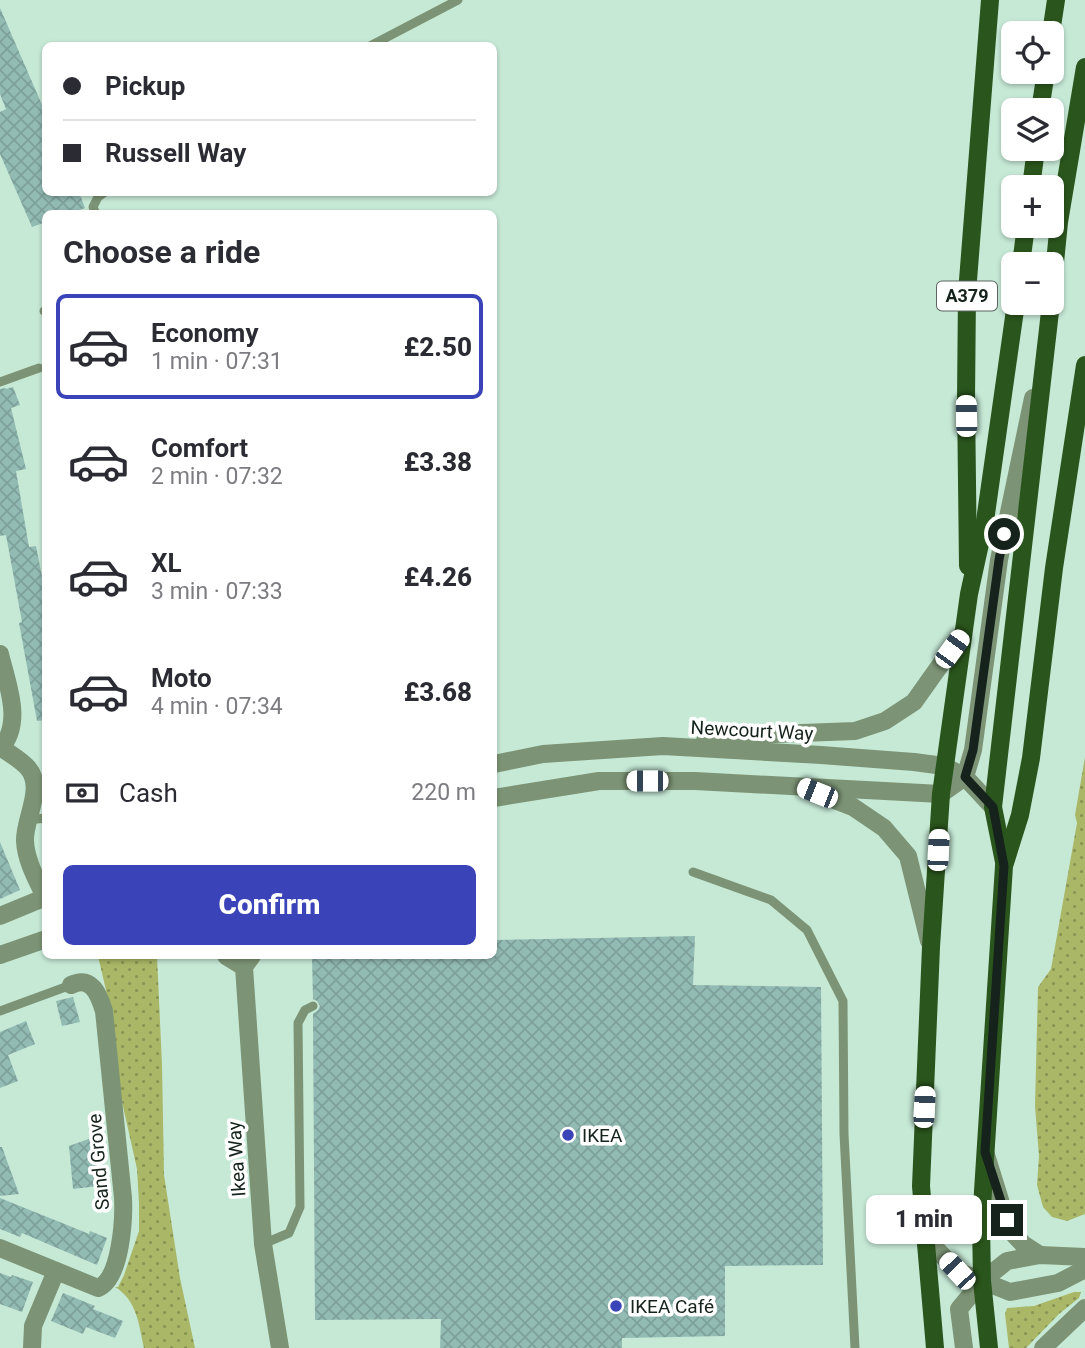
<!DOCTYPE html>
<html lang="en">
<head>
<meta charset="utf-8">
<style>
	body { margin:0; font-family:Roboto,sans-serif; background:#f7f7f7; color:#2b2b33; height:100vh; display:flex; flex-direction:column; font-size:26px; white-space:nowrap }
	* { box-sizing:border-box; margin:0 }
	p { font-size:23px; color:#7c7c81 }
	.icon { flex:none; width:38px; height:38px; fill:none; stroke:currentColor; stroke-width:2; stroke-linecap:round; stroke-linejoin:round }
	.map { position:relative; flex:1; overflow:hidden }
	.panel { position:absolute; left:42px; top:210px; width:455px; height:749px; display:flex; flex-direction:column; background:#fff; border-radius:10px; box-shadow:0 2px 5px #0004 }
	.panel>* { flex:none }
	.hud { position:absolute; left:42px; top:42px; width:455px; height:154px; border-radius:10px; box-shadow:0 2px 5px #0004; display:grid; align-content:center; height:154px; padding:0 21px; background:#fff }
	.tools { position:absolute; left:1001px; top:21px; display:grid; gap:14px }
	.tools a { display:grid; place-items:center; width:63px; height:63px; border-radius:10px; background:#fff; box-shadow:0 2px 5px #0004; font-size:35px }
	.end { position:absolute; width:32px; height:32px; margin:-16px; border:9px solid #16231c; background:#fff; box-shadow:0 0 0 4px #fff }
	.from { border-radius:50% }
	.bubble { position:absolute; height:49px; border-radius:10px; background:#fff; box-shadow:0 2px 5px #0004; font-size:23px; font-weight:800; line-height:49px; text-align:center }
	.car { position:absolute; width:21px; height:42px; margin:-21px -10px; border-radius:9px; box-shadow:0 0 5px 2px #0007; background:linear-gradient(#fff 24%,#345 0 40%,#fff 0 76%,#345 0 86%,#fff 0) }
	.hud b { display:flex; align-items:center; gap:24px; height:66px; font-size:26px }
	.hud b+b { border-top:2px solid #e1e1e2 }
	.hud i { width:18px; height:18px; background:#2b2b33 }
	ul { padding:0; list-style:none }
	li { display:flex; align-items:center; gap:21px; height:105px; margin:0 14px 10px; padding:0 7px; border:4px solid transparent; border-radius:10px }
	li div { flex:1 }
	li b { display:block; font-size:26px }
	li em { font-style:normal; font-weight:800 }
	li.current { border-color:#3a43b7 }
	li>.icon { width:63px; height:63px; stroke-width:1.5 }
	h2 { padding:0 21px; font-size:32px; line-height:84px }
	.pay { display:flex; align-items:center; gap:18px; height:77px; padding:0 21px; font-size:26px }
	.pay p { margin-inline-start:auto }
	.primary-button { display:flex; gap:14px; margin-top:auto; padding:14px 21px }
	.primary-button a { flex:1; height:80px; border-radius:10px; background:#3a43b7; color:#fff; font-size:28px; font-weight:800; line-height:80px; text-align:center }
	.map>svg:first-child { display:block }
</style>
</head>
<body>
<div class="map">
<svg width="1085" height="1348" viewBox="0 0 1085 1348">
	<defs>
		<pattern id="grass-dots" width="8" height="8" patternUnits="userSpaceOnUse" patternTransform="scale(1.75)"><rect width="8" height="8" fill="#aab767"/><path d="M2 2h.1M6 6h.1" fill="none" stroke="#899454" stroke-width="1.8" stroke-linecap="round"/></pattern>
		<pattern id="building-cross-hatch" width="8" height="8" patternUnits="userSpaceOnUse" patternTransform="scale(1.75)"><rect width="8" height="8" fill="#92bbb4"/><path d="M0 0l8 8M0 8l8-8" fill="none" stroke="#7da09a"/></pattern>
	</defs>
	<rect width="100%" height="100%" fill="#c6e9d6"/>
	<g fill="url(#grass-dots)">
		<polygon points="1085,757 1085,1214 1067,1221 1052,1217 1043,1207 1037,1185 1039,1156 1035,1106 1038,987 1051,969 1077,823 1075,815"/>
		<path d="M98,956H157L162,1065L164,1175L180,1278L195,1348H144C139,1325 137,1300 115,1287H118L124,1275L139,1231V1203L137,1169L120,1093L113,1020Z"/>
		<polygon points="1074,1292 1081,1292 1079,1298 1059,1314 1026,1348 1009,1348 1005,1314 1007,1308 1034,1306"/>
	</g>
	<g fill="url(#building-cross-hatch)">
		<polygon points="0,8 46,114 46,192 79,192 85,208 70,214 46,214 46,222 32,227 0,154 0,112 6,109 0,94"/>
		<polygon points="13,387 20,405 11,408 26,469 16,471 29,547 36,546 46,597 46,720 37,721 26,661 19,623 22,622 6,535 0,536 0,389 6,388 6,389"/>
		<polygon points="0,842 20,890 0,899"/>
		<polygon points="695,936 693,985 821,987 823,1265 725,1266 725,1336 622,1338 622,1348 440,1348 441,1319 315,1320 313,1014 318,1010 320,1006 317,1001 313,999 312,956 494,956 494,940"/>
		<polygon points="73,997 80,1022 62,1026 56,1001"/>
		<polygon points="26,1021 35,1044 8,1055 18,1081 0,1088 0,1032"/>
		<polygon points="94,1137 99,1186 73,1189 69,1146"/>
		<polygon points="0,1147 2,1147 19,1194 0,1196"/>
		<polygon points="0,1198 77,1229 89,1234 90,1231 107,1238 97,1265 22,1233 20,1237 0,1229"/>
		<polygon points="0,1273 11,1277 12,1275 33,1282 22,1312 0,1304"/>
		<polygon points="63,1293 95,1306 93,1309 123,1321 115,1338 86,1327 83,1334 51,1321"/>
	</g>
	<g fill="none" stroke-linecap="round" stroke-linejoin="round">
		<g stroke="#7c9475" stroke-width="9">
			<polyline points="370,46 458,0"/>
			<polyline points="96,214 93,207 98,197 105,192"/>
			<polyline points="44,311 46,310"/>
			<polyline points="0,382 39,368"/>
			<polyline points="28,820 46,818"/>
			<polyline points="693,872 771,900 807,930 843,1001 844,1134 855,1348"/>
			<polyline points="0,1011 71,985"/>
			<polyline points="263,1244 289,1233 300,1207 298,1023 305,1010 313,1006"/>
		</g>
		<g stroke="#7c9475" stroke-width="18">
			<path d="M0,654C7,684 24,723 0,749"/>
			<path d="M2,748C10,754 21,760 28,768C45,788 24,819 25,841C26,861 37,880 45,897"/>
			<polyline points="0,916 46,897"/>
			<polyline points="226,956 244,967"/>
			<polyline points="252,956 244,967 263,1244 280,1348"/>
			<polyline points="986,1155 1009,1229 1023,1244 1040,1255"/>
			<polyline points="925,1237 957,1271 1010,1292 1058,1283 1085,1269"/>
			<path d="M0,1248L98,1288C121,1279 124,1219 123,1198L104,1011C99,995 92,975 71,985"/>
			<polyline points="32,1348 33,1326 56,1271"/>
			<polyline points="964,1348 959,1309 982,1281 1007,1261 1040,1255 1085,1257"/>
			<polyline points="1043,1348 1085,1308"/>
		</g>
		<g stroke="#7c9475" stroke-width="18">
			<polyline points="705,741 748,735 855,731 885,721 914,702 963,633"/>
			<polyline points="494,764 543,754 663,746 821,755 914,762 944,766 965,777 993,807"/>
			<polyline points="814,792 853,807 884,828 908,856 929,941"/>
			<polyline points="494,798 599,781 695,781 941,794 965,777 973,750 999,560 1033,398"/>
			<polyline points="0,955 46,939"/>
		</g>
		<g stroke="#2a551c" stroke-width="18">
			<polyline points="1051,33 1056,0"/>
			<polyline points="1040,110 1046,72"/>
			<polyline points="1031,187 1036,149"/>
			<polyline points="1021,264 1026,226"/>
			<polyline points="1052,293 1059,222 1085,67"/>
			<polyline points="968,566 966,399 967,293 990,0"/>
			<polyline points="1004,862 993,807 1051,303"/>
			<polyline points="935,1348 921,1186 931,947 941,794 969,594 985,521 1016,303"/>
			<polyline points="989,1348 982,1281 981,1222 1004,866 1020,815 1031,758 1054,568 1085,365"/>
		</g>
	</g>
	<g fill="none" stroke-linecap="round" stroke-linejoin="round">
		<polyline stroke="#16231c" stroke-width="9" points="1004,534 999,560 973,750 965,777 993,807 1004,866 985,1152 1007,1220"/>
	</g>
	<g fill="#3a43b7" stroke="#fff" stroke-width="2.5">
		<circle cx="568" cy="1135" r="7"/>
		<circle cx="616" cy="1306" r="7"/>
	</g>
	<g text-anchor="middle" stroke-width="7" stroke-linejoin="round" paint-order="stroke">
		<rect fill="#fff" stroke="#5c6560" stroke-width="2" x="937" y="281.5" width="60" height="29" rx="5"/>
		<g font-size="18" font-weight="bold" fill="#16231c">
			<text x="967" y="302">A379</text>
		</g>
		<g font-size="19" fill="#16231c" stroke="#fff">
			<text transform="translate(752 730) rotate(3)" y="7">Newcourt Way</text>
			<text transform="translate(236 1159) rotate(-94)" y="7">Ikea Way</text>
			<text transform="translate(98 1162) rotate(-95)" y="7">Sand Grove</text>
		</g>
		<g font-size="19" fill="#16231c" stroke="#fff" text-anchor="start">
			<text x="582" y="1142">IKEA</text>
			<text x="630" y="1313">IKEA Café</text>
		</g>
	</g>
</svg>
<div class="tools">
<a><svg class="icon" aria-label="locate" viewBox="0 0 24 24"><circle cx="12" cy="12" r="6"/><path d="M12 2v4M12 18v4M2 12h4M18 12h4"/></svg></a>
<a><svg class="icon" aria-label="layers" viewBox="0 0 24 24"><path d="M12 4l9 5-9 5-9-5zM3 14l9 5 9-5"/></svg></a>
<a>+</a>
<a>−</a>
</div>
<i class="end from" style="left:1004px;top:534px"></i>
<i class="end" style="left:1007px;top:1220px"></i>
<div class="bubble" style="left:866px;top:1195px;width:116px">1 min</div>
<i class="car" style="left:966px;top:416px;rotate:359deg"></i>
<i class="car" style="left:952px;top:649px;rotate:36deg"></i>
<i class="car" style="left:647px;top:781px;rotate:270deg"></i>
<i class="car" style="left:817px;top:793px;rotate:292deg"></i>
<i class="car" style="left:938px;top:850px;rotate:3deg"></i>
<i class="car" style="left:924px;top:1107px;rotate:3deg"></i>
<i class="car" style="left:957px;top:1271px;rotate:317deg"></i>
<div class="hud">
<b><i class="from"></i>Pickup</b>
<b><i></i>Russell Way</b>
</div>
<section class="panel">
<h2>Choose a ride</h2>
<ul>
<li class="current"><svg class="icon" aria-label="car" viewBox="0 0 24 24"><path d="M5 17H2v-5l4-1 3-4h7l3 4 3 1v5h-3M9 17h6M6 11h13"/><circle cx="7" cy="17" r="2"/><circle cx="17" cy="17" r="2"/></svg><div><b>Economy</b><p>1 min · 07:31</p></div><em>£2.50</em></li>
<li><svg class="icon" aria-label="car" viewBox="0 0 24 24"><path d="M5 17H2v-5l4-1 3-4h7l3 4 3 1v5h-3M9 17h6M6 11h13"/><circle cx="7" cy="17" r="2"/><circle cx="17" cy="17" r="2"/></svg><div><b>Comfort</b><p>2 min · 07:32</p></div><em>£3.38</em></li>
<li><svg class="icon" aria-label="car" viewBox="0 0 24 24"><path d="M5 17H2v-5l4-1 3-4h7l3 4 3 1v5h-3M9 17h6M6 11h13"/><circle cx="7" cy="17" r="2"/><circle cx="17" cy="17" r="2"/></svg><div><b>XL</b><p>3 min · 07:33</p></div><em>£4.26</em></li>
<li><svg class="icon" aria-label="car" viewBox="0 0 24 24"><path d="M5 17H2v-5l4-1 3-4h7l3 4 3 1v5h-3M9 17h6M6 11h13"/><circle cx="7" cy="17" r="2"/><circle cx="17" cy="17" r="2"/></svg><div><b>Moto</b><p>4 min · 07:34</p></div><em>£3.68</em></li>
</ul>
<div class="pay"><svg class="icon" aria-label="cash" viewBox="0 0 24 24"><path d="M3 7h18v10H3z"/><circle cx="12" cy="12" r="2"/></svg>Cash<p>220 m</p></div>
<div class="primary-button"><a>Confirm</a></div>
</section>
</div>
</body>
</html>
